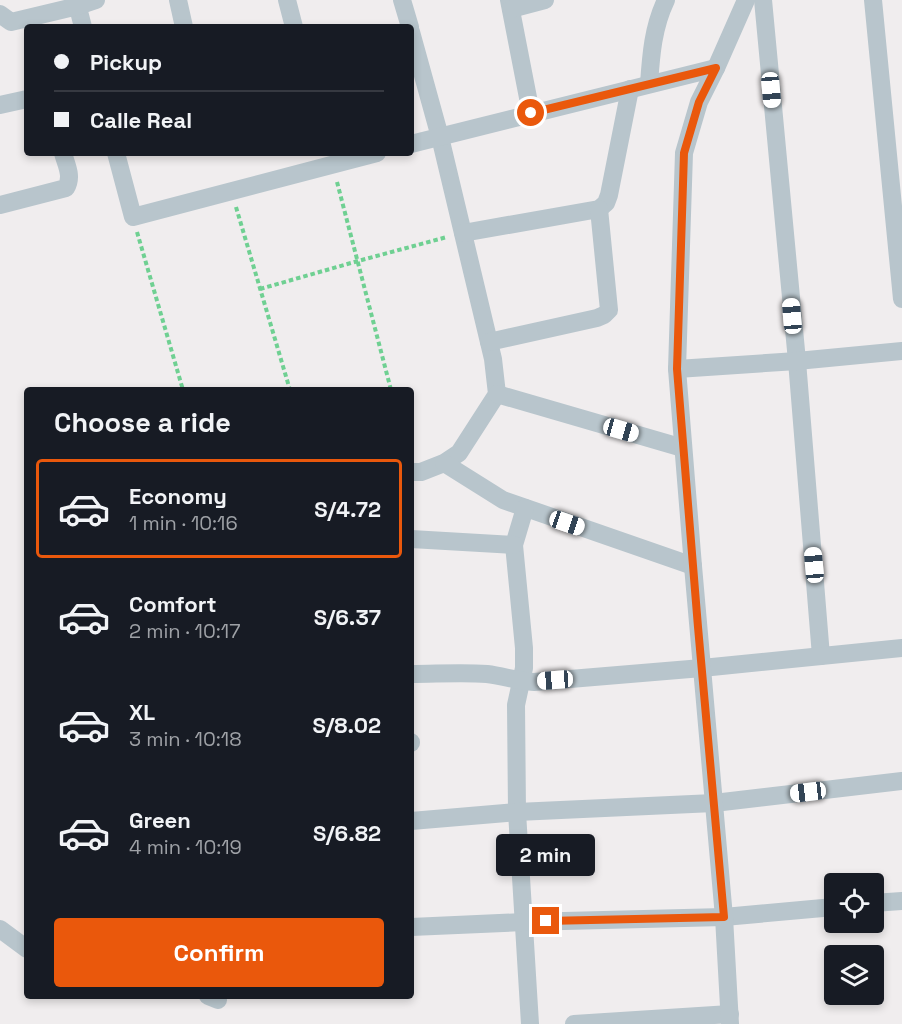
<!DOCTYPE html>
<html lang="en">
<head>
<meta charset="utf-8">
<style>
	body { margin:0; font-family:"Space Grotesk",sans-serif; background:#20242c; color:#f1f3f6; height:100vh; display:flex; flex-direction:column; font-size:22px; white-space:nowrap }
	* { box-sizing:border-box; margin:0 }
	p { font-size:20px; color:#9ea1a6 }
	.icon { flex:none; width:33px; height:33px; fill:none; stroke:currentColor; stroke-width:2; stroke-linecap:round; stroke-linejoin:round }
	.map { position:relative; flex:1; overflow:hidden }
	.sheet { position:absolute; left:24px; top:387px; width:390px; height:612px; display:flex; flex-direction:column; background:#171b24; border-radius:6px; box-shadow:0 3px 9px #0003 }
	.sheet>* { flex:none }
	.banner { position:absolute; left:24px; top:24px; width:390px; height:132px; border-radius:6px; box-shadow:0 3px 9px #0003; display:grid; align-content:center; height:132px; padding:0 30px; background:#171b24 }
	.controls { position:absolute; left:824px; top:873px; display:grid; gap:12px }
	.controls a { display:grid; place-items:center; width:60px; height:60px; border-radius:6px; background:#171b24; box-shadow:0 3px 9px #0003; font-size:30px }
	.end { position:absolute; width:27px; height:27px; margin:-14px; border:8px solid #ea580c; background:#fff; box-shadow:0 0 0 3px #fff }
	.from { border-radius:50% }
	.bubble { position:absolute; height:42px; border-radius:6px; background:#171b24; box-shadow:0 3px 9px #0003; font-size:20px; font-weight:700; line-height:42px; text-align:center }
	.car { position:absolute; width:18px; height:36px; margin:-18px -9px; border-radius:8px; box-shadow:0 0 4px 2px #0007; background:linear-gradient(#fff 24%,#345 0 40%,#fff 0 76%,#345 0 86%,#fff 0) }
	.banner b { display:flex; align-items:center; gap:21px; height:57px; font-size:22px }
	.banner b+b { border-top:2px solid #363941 }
	.banner i { width:15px; height:15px; background:#f1f3f6 }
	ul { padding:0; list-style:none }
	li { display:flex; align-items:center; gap:18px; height:99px; margin:0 12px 9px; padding:0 18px; border:3px solid transparent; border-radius:6px }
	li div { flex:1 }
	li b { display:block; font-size:22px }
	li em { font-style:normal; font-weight:700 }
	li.current { border-color:#ea580c }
	li>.icon { width:54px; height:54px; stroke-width:1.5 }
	h2 { padding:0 30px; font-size:27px; line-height:72px }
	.action { display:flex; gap:12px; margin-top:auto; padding:12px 30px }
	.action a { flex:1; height:69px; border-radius:6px; background:#ea580c; color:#fff; font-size:24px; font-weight:700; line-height:69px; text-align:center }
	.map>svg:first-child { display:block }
</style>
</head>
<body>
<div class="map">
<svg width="902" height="1024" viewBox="0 0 902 1024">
	<rect width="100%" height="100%" fill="#f0edee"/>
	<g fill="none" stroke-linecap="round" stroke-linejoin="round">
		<g stroke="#6fd092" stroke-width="4" stroke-dasharray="4.5 3" stroke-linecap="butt">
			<polyline points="337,182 391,390"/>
			<polyline points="236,207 290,390"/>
			<polyline points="137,232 183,390"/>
			<polyline points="260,289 358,261 447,237"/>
		</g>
		<g stroke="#b8c5cc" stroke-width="18">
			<polyline points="76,0 83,27"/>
			<polyline points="178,0 184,27"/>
			<polyline points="287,0 294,27"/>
			<polyline points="402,0 410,27"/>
			<polyline points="509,0 531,113"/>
			<polyline points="763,0 797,361 821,656"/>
			<polyline points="873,0 902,299"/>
			<polyline points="511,9 545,0"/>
			<polyline points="0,14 11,22 78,6 96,0"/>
			<polyline points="411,32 440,137 493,359 497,394 459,453 444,463 421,472 411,472"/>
			<path d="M649,84C651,55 653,27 666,0"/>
			<polyline points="0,105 27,99"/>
			<polyline points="411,144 716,68"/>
			<polyline points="116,153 133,217 377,153"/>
			<path d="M0,205L66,188C73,176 66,165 63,153"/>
			<polyline points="463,233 599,209 606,203 609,195 630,89"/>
			<polyline points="489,342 597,318 604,315 609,310 599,209"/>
			<polyline points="677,369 797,361 902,351"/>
			<polyline points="497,394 683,448"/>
			<polyline points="444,463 503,500 693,566"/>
			<polyline points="525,508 514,545 524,648 524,668 516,705 517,812 530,1024"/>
			<polyline points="411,539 514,545"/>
			<path d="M411,674C436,674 462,672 487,674C503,676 518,681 534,682L702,668L902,648"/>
			<polyline points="411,742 411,743"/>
			<polyline points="411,821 517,812 714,803 902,781"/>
			<polyline points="873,903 902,901"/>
			<polyline points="411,927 524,922 724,917 834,907"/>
			<polyline points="0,929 27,949"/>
			<polyline points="208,996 218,1000"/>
			<polyline points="574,1024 730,1014"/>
			<polyline points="730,1024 724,917 693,566 677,369 684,153 699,102 716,68 746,0"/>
		</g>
	</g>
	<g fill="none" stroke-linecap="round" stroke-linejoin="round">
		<polyline stroke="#ea580c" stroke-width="8" points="531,113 716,68 699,102 684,153 677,369 698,627 724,917 546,921"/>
	</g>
</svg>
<div class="controls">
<a><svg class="icon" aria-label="locate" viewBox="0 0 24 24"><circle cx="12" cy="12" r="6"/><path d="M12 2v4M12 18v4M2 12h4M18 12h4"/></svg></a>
<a><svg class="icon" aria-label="layers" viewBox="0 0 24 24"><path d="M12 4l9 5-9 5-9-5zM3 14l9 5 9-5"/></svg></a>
</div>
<i class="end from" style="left:531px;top:113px"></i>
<i class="end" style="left:546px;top:921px"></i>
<div class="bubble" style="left:496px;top:834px;width:99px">2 min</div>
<i class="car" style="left:771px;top:90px;rotate:175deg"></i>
<i class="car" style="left:792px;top:316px;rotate:355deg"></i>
<i class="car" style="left:621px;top:430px;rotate:106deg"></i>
<i class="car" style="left:567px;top:523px;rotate:109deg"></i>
<i class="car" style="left:814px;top:565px;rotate:355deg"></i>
<i class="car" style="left:555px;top:680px;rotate:266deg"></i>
<i class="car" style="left:808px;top:792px;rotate:263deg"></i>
<div class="banner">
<b><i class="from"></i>Pickup</b>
<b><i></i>Calle Real</b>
</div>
<section class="sheet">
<h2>Choose a ride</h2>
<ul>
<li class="current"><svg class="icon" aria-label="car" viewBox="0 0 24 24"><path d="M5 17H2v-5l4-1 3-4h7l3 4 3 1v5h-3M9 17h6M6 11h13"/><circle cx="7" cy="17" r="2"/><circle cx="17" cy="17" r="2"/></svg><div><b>Economy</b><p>1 min · 10:16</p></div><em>S/4.72</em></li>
<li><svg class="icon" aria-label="car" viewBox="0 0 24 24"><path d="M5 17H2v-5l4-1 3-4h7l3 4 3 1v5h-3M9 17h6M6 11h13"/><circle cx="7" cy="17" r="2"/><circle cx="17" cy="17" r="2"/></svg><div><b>Comfort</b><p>2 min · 10:17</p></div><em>S/6.37</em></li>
<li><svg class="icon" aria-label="car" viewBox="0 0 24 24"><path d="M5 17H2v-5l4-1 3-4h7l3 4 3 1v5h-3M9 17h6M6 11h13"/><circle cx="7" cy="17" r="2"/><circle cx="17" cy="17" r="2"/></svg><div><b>XL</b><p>3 min · 10:18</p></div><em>S/8.02</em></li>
<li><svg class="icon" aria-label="car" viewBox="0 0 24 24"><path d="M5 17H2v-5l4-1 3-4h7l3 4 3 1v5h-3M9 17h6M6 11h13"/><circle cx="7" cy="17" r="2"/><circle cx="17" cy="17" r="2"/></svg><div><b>Green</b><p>4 min · 10:19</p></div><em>S/6.82</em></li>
</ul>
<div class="action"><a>Confirm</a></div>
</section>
</div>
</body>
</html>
